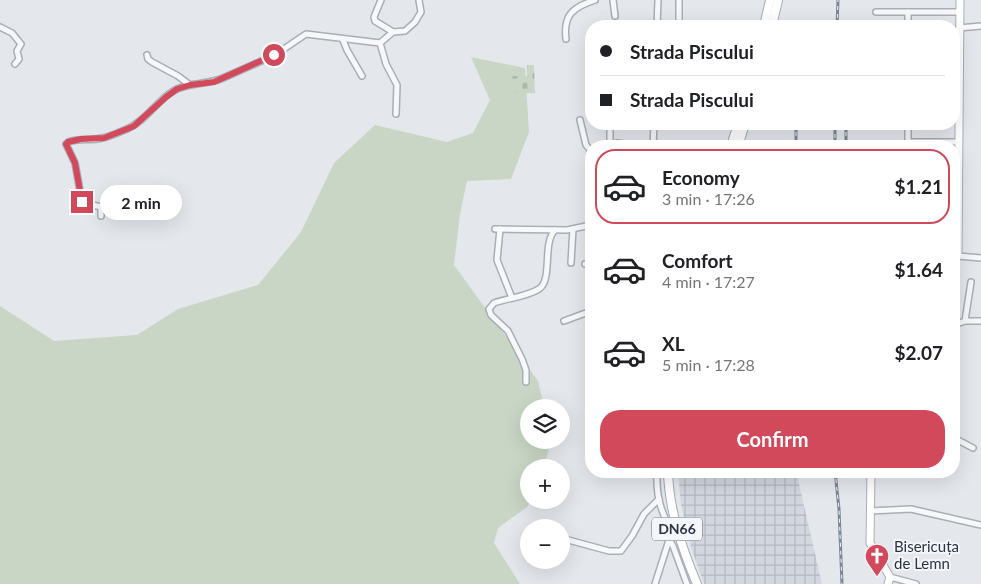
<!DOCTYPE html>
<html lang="en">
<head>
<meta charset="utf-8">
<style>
	body { margin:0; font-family:Lato,sans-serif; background:#f6f6f6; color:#202124; height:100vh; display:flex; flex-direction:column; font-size:19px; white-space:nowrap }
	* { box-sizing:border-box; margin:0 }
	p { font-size:16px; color:#757577 }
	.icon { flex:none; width:28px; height:28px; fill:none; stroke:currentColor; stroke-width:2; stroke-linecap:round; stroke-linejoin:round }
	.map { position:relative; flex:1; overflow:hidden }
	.drawer { position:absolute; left:585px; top:140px; width:375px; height:338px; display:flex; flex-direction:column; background:#fff; border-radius:20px; box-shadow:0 5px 20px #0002 }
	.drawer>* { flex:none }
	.banner { position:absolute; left:585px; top:20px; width:375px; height:110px; border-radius:20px; box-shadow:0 5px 20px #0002; display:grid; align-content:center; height:110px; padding:0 15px; background:#fff }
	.fabs { position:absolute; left:520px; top:399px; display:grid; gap:10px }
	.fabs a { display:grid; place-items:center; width:50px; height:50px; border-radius:50%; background:#fff; box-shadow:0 5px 20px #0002; font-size:25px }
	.end { position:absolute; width:22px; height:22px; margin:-11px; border:6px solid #d1495b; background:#fff; box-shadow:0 0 0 2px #fff }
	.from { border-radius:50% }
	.bubble { position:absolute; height:35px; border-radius:18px; background:#fff; box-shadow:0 5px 20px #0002; font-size:16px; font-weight:700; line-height:35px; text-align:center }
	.banner b { display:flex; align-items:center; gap:18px; height:48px; font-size:19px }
	.banner b+b { border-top:1px solid #e0e0e0 }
	.banner i { width:12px; height:12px; background:#202124 }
	ul { padding:9px 0 0; list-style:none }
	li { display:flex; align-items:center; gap:15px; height:75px; margin:0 10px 8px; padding:0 5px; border:2px solid transparent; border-radius:20px }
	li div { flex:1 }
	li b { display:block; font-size:19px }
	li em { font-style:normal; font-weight:700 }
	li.on { border-color:#d1495b }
	li>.icon { width:45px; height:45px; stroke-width:1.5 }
	.action { display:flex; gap:10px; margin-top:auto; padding:10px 15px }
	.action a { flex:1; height:58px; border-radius:20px; background:#d1495b; color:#fff; font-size:20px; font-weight:700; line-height:58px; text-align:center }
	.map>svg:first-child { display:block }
</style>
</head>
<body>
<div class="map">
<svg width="981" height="584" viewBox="0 0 981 584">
	<defs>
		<pattern id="industrial-grid" width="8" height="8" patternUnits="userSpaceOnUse" patternTransform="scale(1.25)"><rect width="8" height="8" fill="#d2d6de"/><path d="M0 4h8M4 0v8" fill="none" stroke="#b4b8c0"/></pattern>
		<pattern id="cemetery-stones" width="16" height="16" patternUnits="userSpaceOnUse" patternTransform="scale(1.25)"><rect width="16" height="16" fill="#c9d6c5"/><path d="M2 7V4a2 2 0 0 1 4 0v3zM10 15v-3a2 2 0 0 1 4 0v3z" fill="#adb8ab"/></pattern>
	</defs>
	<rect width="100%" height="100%" fill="#e4e7ec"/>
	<polygon fill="url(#industrial-grid)" points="678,471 796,471 822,584 704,584 691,547 681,505"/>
	<polygon fill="#c9d6c5" points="471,57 525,68 529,132 511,179 467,181 460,214 454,265 538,381 544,407 529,408 529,440 551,440 544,467 529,468 529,500 530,500 527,507 498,528 494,543 520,584 0,584 0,306 54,341 137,335 178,309 258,285 301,232 334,163 375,125 447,142 473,133 490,100"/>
	<polygon fill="url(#cemetery-stones)" points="527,65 534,65 535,93 512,93 512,76 527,76"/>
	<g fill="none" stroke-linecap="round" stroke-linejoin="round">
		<defs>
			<g id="street">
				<polyline points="381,0 374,17 375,21 393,32"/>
				<polyline points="613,0 615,16"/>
				<polyline points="679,0 679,26"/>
				<polyline points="876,12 959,12"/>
				<polyline points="657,26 658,0"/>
				<polyline points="908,26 908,12"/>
				<polyline points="0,27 12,33 21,44 17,51 19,59 15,64"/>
				<polyline points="959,28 981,26"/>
				<path d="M566,39C563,15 573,7 595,0"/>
				<polyline points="343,40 347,50 362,76"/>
				<polyline points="380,43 386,64 397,85 396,114"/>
				<polyline points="147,55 148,59 152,62 178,76 190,85"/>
				<polyline points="580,120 586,145 591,151"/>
				<polyline points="610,124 610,145"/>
				<polyline points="908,142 959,142"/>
				<polyline points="609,146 617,143 642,146"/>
				<polyline points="653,146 654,124"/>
				<polyline points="908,146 908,124"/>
				<path d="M101,216V207L93,205L85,206L82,202L75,163L66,144L68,142C80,138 90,141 102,138C110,137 119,132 127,129C146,121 157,100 175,90C189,82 207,85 223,78L275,55L306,34L380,43L393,32L405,31L415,22L421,12L419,0"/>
				<polyline points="495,229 567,230 591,225"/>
				<polyline points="500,229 497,260 512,298"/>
				<polyline points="958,256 981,258"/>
				<polyline points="571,263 573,229"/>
				<polyline points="585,264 591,265"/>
				<polyline points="564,321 591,311"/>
				<polyline points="965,321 971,282"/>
				<polyline points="954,325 965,321 981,321"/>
				<path d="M526,382V370L522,359L508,331L491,315L489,309L494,303C508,298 526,297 539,289C553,280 542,243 555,230"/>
				<polyline points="954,438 973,448"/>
				<path d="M657,471C656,491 659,510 670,527L676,526"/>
				<polyline points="870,511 911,509 981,525"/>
				<polyline points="561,538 609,551 621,551 632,536 644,514 659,499"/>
				<polyline points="669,540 673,546 687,584"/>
				<polyline points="890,577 916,584"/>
				<polyline points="655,584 669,540 670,527"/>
			</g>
			<g id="secondary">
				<polyline points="954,257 958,256 960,0"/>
				<polyline points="871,471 870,543 890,577 888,584"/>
			</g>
			<g id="primary">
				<polyline points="764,26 770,0"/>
				<polyline points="772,26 778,0"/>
				<polyline points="731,146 738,124"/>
				<polyline points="738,146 745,124"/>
				<path d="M668,471C669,511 682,548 697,584"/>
			</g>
		</defs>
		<use href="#street" stroke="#a9aeb7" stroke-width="8"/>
		<use href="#secondary" stroke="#a9aeb7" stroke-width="9"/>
		<use href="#primary" stroke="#a3abb8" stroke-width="10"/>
		<use href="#street" stroke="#f7f8fa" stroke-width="5"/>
		<use href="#secondary" stroke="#fff" stroke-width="7"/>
		<use href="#primary" stroke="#fff" stroke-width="8"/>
		<defs>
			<g id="rail">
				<polyline points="837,26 838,0"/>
				<polyline points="796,124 796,146"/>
				<polyline points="846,124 846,146"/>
				<polyline points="835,146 835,124"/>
				<polyline points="835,471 839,509 842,584"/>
			</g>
		</defs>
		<use href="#rail" stroke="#7d8696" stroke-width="3"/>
		<use href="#rail" stroke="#f4f6f9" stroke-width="1" stroke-dasharray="4" stroke-linecap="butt"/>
	</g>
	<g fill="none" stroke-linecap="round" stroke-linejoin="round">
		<polyline stroke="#d1495b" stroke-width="6" points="82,202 75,163 66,144 68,142 81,139 104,138 127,129 134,126 166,97 177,89 190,85 214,82 274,55"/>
	</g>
	<defs>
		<symbol id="church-pin" viewBox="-11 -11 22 30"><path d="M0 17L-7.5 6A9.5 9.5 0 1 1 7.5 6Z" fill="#d1495b" stroke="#f4f6f9"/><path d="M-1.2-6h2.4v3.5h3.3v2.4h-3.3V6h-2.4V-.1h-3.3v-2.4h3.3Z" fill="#fff"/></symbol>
	</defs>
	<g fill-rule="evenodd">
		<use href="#church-pin" x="863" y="542" width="28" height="38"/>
	</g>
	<g text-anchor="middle" stroke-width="4" stroke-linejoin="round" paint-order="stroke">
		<rect fill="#f4f6f9" stroke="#676e7b" stroke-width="1" x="652" y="517.5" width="50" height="23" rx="4"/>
		<g font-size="14" font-weight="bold" fill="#2b3445">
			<text x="677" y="534">DN66</text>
		</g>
		<g font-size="15" fill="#2b3445" stroke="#f4f6f9" text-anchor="start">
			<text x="894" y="552">Bisericuța<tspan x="894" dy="17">de Lemn</tspan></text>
		</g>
	</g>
</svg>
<div class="fabs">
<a><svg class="icon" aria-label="layers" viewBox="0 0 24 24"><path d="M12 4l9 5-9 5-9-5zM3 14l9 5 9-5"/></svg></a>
<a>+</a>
<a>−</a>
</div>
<i class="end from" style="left:274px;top:55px"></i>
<i class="end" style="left:82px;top:202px"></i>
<div class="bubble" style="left:100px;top:185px;width:82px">2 min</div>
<div class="banner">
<b><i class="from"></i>Strada Piscului</b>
<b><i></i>Strada Piscului</b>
</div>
<section class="drawer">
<ul>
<li class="on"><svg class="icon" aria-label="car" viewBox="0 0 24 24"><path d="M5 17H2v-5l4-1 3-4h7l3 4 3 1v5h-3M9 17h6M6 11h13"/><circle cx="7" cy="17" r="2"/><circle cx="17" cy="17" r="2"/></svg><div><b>Economy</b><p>3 min · 17:26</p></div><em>$1.21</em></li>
<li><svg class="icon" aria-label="car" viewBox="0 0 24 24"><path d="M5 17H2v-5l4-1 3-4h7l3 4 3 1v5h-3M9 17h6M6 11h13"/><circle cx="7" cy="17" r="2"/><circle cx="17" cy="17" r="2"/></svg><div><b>Comfort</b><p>4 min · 17:27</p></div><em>$1.64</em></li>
<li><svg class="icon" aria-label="car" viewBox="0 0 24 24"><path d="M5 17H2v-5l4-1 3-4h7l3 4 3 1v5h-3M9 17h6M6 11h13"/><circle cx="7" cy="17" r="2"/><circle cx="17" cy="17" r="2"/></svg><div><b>XL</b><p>5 min · 17:28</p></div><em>$2.07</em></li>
</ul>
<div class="action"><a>Confirm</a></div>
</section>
</div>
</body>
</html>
